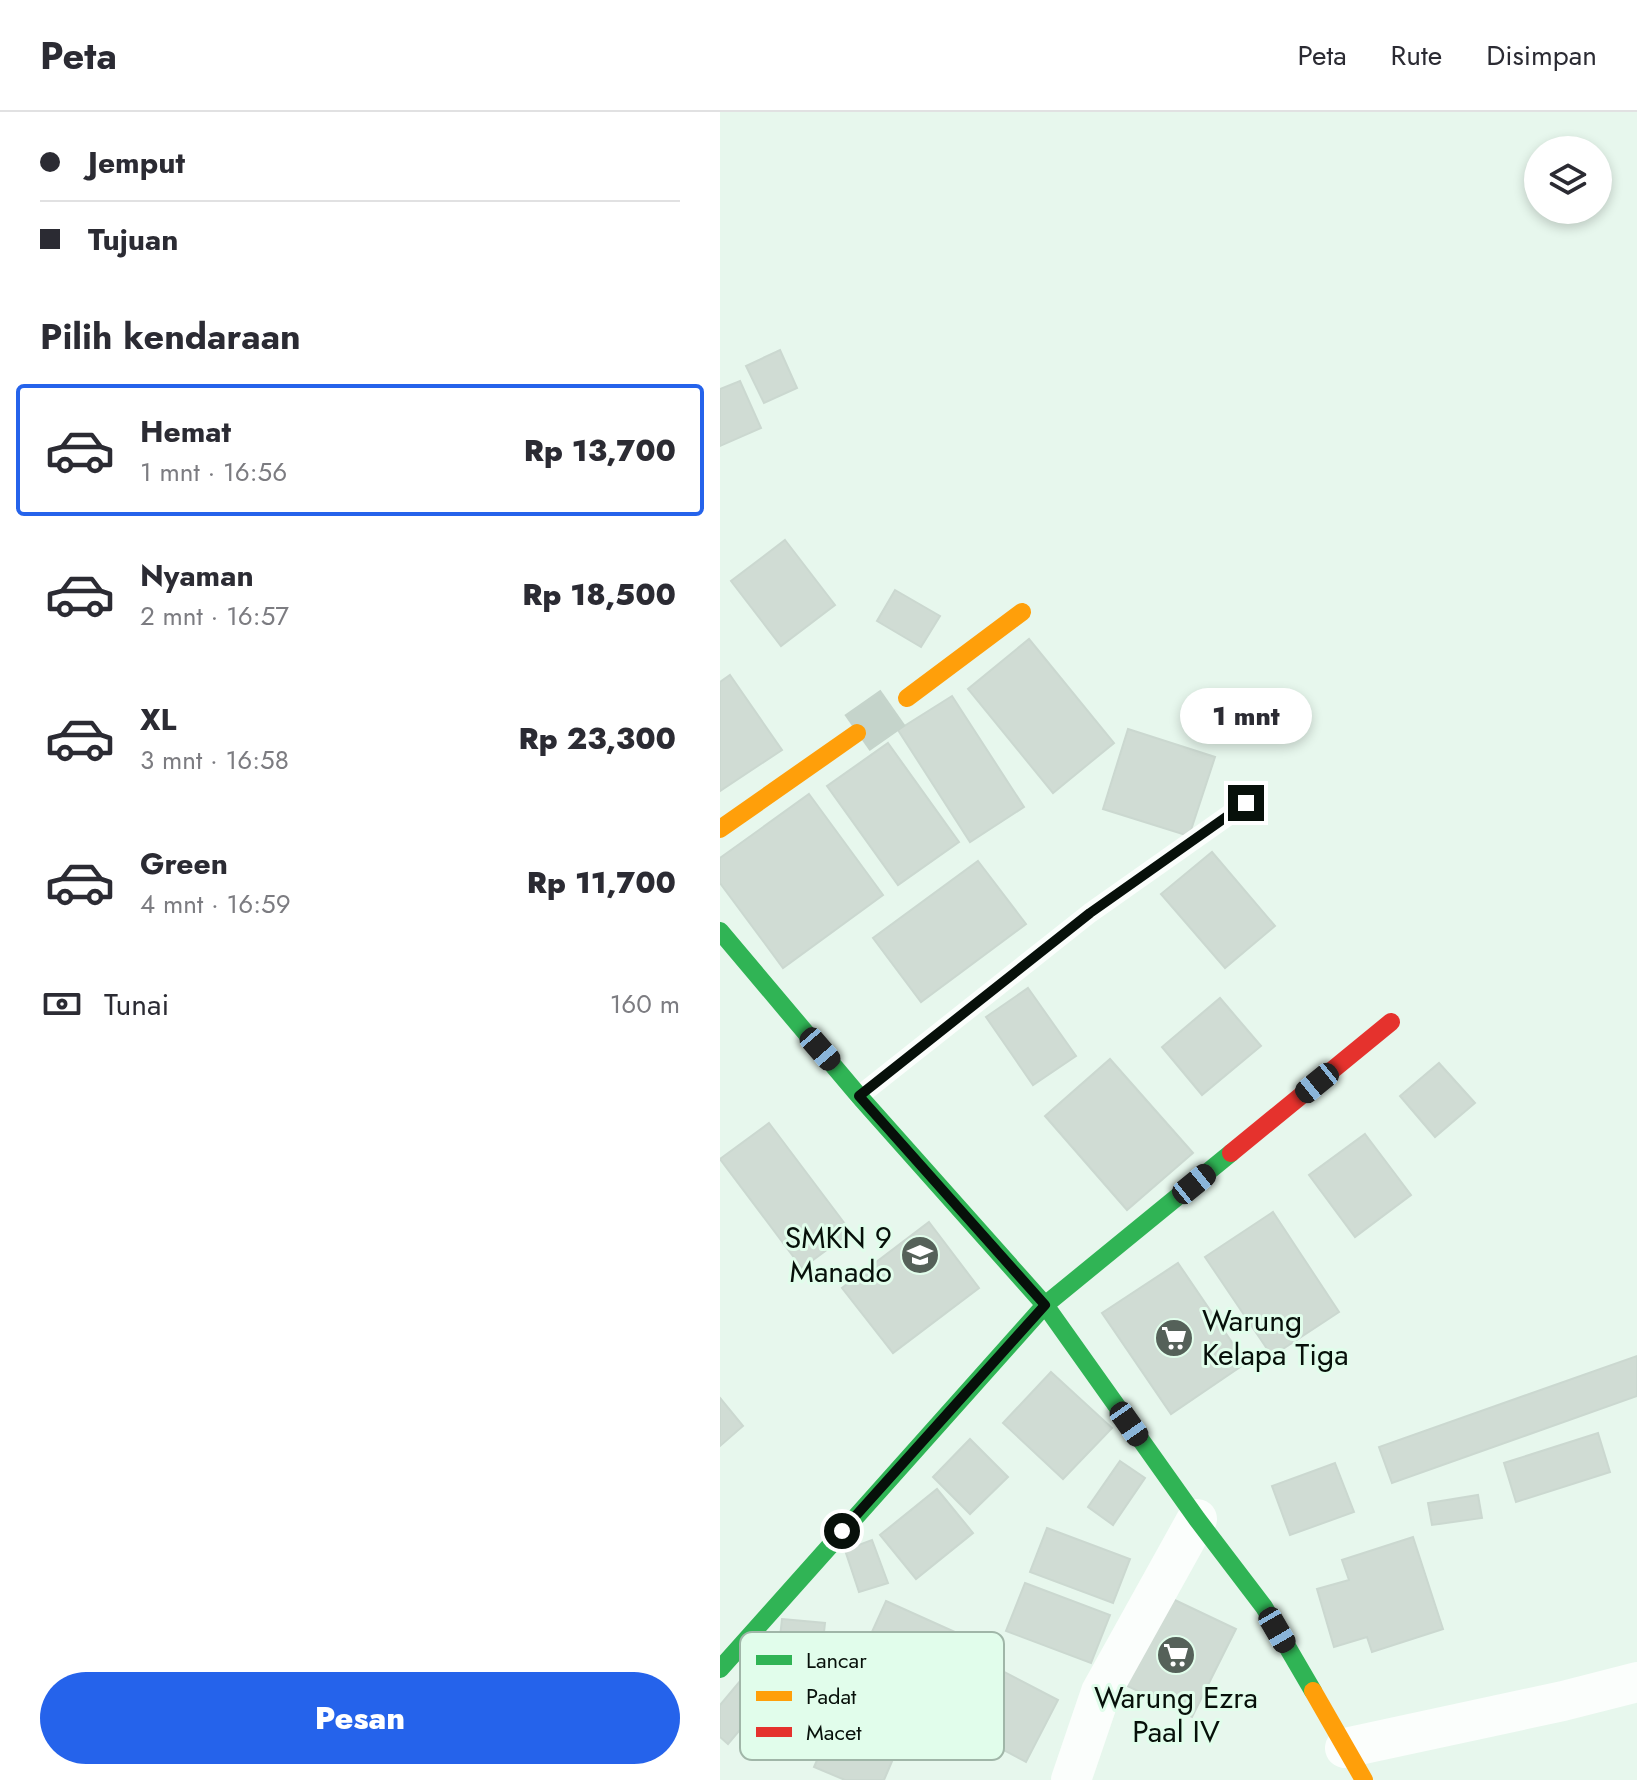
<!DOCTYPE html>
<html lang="id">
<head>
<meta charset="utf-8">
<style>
	body { margin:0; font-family:Jost,sans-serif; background:#f2f2f3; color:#2b2b33; height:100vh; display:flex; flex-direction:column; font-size:30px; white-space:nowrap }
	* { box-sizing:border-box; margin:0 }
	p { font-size:26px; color:#7c7c81 }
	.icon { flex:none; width:44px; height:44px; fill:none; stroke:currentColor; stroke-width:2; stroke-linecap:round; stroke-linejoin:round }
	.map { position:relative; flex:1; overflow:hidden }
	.side { display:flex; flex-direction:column; background:#fff; width:720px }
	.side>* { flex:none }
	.guide { display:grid; align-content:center; height:176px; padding:0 40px; background:#fff }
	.controls { position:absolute; left:804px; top:24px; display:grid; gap:16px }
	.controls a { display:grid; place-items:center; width:88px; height:88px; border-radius:50%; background:#fff; box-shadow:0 4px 12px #0003; font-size:40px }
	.end { position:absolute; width:36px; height:36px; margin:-18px; border:10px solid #07100a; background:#fff; box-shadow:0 0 0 4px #fff }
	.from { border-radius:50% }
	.bubble { position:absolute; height:56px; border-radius:28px; background:#fff; box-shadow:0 4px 12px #0003; font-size:26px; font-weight:800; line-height:56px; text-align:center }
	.car { position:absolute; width:24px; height:48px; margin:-24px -12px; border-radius:10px; box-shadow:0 0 6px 2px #0007; background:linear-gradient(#222 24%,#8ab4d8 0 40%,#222 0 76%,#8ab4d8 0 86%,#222 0) }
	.guide b { display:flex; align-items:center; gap:28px; height:76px; font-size:30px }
	.guide b+b { border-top:2px solid #e1e1e2 }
	.guide i { width:20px; height:20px; background:#2b2b33 }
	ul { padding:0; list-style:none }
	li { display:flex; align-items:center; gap:24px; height:132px; margin:0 16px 12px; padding:0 24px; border:4px solid transparent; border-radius:8px }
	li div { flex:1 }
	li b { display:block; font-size:30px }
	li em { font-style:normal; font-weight:800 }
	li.active { border-color:#2563eb }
	li>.icon { width:72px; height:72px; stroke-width:1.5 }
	h2 { padding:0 40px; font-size:36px; line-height:96px }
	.pay { display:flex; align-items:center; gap:20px; height:88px; padding:0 40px; font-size:30px }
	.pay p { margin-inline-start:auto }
	.primary-button { display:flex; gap:16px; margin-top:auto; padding:16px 40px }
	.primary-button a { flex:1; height:92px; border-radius:48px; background:#2563eb; color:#fff; font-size:32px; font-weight:800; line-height:92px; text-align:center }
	header { display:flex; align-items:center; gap:48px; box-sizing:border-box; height:112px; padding:0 40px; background:#fff; border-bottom:2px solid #e1e1e2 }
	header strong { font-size:38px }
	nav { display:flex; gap:44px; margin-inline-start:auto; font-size:28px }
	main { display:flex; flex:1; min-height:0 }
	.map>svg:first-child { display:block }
</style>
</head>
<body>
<header>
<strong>Peta</strong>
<nav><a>Peta</a><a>Rute</a><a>Disimpan</a></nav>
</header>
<main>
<section class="side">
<div class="guide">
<b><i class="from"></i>Jemput</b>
<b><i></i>Tujuan</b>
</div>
<h2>Pilih kendaraan</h2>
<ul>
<li class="active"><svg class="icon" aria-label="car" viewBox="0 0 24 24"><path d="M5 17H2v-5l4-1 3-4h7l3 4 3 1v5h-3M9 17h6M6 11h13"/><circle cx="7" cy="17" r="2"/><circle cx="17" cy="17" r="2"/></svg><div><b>Hemat</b><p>1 mnt · 16:56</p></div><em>Rp 13,700</em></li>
<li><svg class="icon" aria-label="car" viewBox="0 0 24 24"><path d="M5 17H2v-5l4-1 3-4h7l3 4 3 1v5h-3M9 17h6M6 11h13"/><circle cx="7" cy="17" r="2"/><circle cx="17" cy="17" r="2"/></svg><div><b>Nyaman</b><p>2 mnt · 16:57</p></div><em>Rp 18,500</em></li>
<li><svg class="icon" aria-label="car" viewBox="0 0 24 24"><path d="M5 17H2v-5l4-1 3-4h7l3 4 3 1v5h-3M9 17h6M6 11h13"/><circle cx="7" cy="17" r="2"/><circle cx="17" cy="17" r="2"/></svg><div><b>XL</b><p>3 mnt · 16:58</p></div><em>Rp 23,300</em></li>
<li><svg class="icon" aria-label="car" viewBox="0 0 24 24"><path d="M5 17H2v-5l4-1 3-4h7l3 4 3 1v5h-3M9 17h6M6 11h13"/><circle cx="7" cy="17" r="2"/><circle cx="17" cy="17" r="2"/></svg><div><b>Green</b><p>4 mnt · 16:59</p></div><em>Rp 11,700</em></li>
</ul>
<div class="pay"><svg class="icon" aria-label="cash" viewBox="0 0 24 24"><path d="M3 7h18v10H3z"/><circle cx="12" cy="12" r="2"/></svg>Tunai<p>160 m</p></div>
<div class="primary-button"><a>Pesan</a></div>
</section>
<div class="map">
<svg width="917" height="1668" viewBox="0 0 917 1668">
	<rect width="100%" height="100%" fill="#e7f7ed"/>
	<g fill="#d0dcd4" stroke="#cbd8d0" stroke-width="2">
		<polygon points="60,238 77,276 44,291 26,254"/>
		<polygon points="20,269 41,316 0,334 0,277"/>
		<polygon points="65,428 115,493 61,534 11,469"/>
		<polygon points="175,478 220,504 201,535 157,509"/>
		<polygon points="309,527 394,631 333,681 248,577"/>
		<polygon points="10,563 62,638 0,679 0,570"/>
		<polygon points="232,584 304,695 250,730 178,618"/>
		<polygon points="408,617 495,645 469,724 383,697"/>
		<polygon points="168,631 239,730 178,773 107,674"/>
		<polygon points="89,682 163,783 63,856 0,771 0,746"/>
		<polygon points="492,740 555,814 505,856 441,782"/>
		<polygon points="258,749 306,812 201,890 153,826"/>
		<polygon points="308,876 356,944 313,973 266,905"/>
		<polygon points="500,886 541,934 482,983 442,935"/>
		<polygon points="390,947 473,1041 407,1098 325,1004"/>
		<polygon points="719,951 755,991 715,1025 680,984"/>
		<polygon points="49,1011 131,1120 82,1156 0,1047"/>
		<polygon points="645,1022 691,1083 635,1125 589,1063"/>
		<polygon points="553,1100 619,1200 552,1244 485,1145"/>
		<polygon points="209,1110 259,1176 173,1241 122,1176"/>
		<polygon points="458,1151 526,1251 451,1302 382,1201"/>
		<polygon points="917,1244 917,1284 672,1371 659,1335"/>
		<polygon points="331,1260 392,1316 343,1367 283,1311"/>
		<polygon points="0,1286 23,1314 0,1334"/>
		<polygon points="878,1321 890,1360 796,1390 784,1351"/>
		<polygon points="250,1327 288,1365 250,1402 213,1365"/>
		<polygon points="400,1349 425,1366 393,1413 368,1395"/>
		<polygon points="615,1351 634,1400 570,1423 552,1374"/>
		<polygon points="217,1377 253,1421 196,1467 160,1423"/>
		<polygon points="758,1383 762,1406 712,1413 708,1391"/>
		<polygon points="327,1416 410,1447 393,1491 310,1460"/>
		<polygon points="693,1425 723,1517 652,1540 647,1525 614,1535 597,1477 629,1468 622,1448"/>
		<polygon points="152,1428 168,1471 139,1480 125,1438"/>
		<polygon points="305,1471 390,1503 371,1551 286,1519"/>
		<polygon points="440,1481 516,1517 472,1605 397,1569"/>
		<polygon points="166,1489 255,1529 215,1617 126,1577"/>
		<polygon points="62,1507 105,1511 100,1557 57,1552"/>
		<polygon points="261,1548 338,1588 306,1650 229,1609"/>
		<polygon points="21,1568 45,1588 8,1632 0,1625 0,1593"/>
		<polygon points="115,1607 179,1633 164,1668 125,1668 94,1655"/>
	</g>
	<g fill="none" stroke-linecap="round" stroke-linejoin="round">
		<polyline stroke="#c5d4cb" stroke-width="44" stroke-dasharray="44 22" stroke-linecap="butt" points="137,621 187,586"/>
		<polyline stroke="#fbfefc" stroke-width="20" points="139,984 370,801 526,691"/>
		<g stroke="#fbfefc" stroke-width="40">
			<polyline points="625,1636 843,1589 917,1570"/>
			<polyline points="351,1668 381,1580 477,1407"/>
		</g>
		<g stroke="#30b455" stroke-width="18">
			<polyline points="0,819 139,984 325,1193 477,1407 544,1495 593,1579"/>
			<polyline points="0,1557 325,1193 511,1041"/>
		</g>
		<g stroke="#ff9f0a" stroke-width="18">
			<polyline points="187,586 302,500"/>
			<polyline points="0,717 137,621"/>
			<polyline points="593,1579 644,1668"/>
		</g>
		<polyline stroke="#e5322d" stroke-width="18" points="511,1041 671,910"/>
	</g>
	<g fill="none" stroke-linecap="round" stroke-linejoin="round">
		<polyline stroke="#07100a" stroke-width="10" points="122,1419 325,1193 139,984 370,801 526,691"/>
	</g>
	<defs>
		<symbol id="school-disc" viewBox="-11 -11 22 22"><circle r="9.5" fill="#556159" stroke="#e1fdeb"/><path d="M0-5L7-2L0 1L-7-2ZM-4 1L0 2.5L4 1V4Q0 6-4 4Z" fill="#fff"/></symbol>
		<symbol id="supermarket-disc" viewBox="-11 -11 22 22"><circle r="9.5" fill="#556159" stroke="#e1fdeb"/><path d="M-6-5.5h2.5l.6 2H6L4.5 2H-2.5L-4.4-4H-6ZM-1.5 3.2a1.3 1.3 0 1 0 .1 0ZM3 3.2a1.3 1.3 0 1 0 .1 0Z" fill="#fff"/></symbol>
	</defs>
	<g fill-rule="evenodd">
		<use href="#school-disc" x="178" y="1121" width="44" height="44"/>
		<use href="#supermarket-disc" x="432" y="1204" width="44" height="44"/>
		<use href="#supermarket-disc" x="434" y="1521" width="44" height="44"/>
	</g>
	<g text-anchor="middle" stroke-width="6" stroke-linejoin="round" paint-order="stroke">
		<g font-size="30" fill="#07100a" stroke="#e1fdeb" text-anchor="end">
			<text x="172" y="1136">SMKN 9<tspan x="172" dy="34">Manado</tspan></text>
			<text x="482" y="1219" text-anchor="start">Warung<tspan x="482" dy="34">Kelapa Tiga</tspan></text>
			<text x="456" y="1596" text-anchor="middle">Warung Ezra<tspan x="456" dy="34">Paal IV</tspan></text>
		</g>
	</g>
	<rect x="20" y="1520" width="264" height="128" rx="12" fill="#e1fdeb" stroke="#a0b6a8" stroke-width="2"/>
	<rect x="36" y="1543" width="36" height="10" fill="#30b455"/>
	<rect x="36" y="1579" width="36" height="10" fill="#ff9f0a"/>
	<rect x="36" y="1615" width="36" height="10" fill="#e5322d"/>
	<g font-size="22" fill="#07100a">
		<text x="86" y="1556">Lancar</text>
		<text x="86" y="1592">Padat</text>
		<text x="86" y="1628">Macet</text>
	</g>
</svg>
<div class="controls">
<a><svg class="icon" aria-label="layers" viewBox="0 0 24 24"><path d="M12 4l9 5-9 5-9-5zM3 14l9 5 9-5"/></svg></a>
</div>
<i class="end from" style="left:122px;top:1419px"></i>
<i class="end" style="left:526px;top:691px"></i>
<div class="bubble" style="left:460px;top:576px;width:132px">1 mnt</div>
<i class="car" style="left:100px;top:937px;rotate:139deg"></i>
<i class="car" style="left:597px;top:971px;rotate:231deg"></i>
<i class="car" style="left:474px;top:1072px;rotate:51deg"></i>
<i class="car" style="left:409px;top:1312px;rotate:145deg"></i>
<i class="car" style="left:557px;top:1518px;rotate:150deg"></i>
</div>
</main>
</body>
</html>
